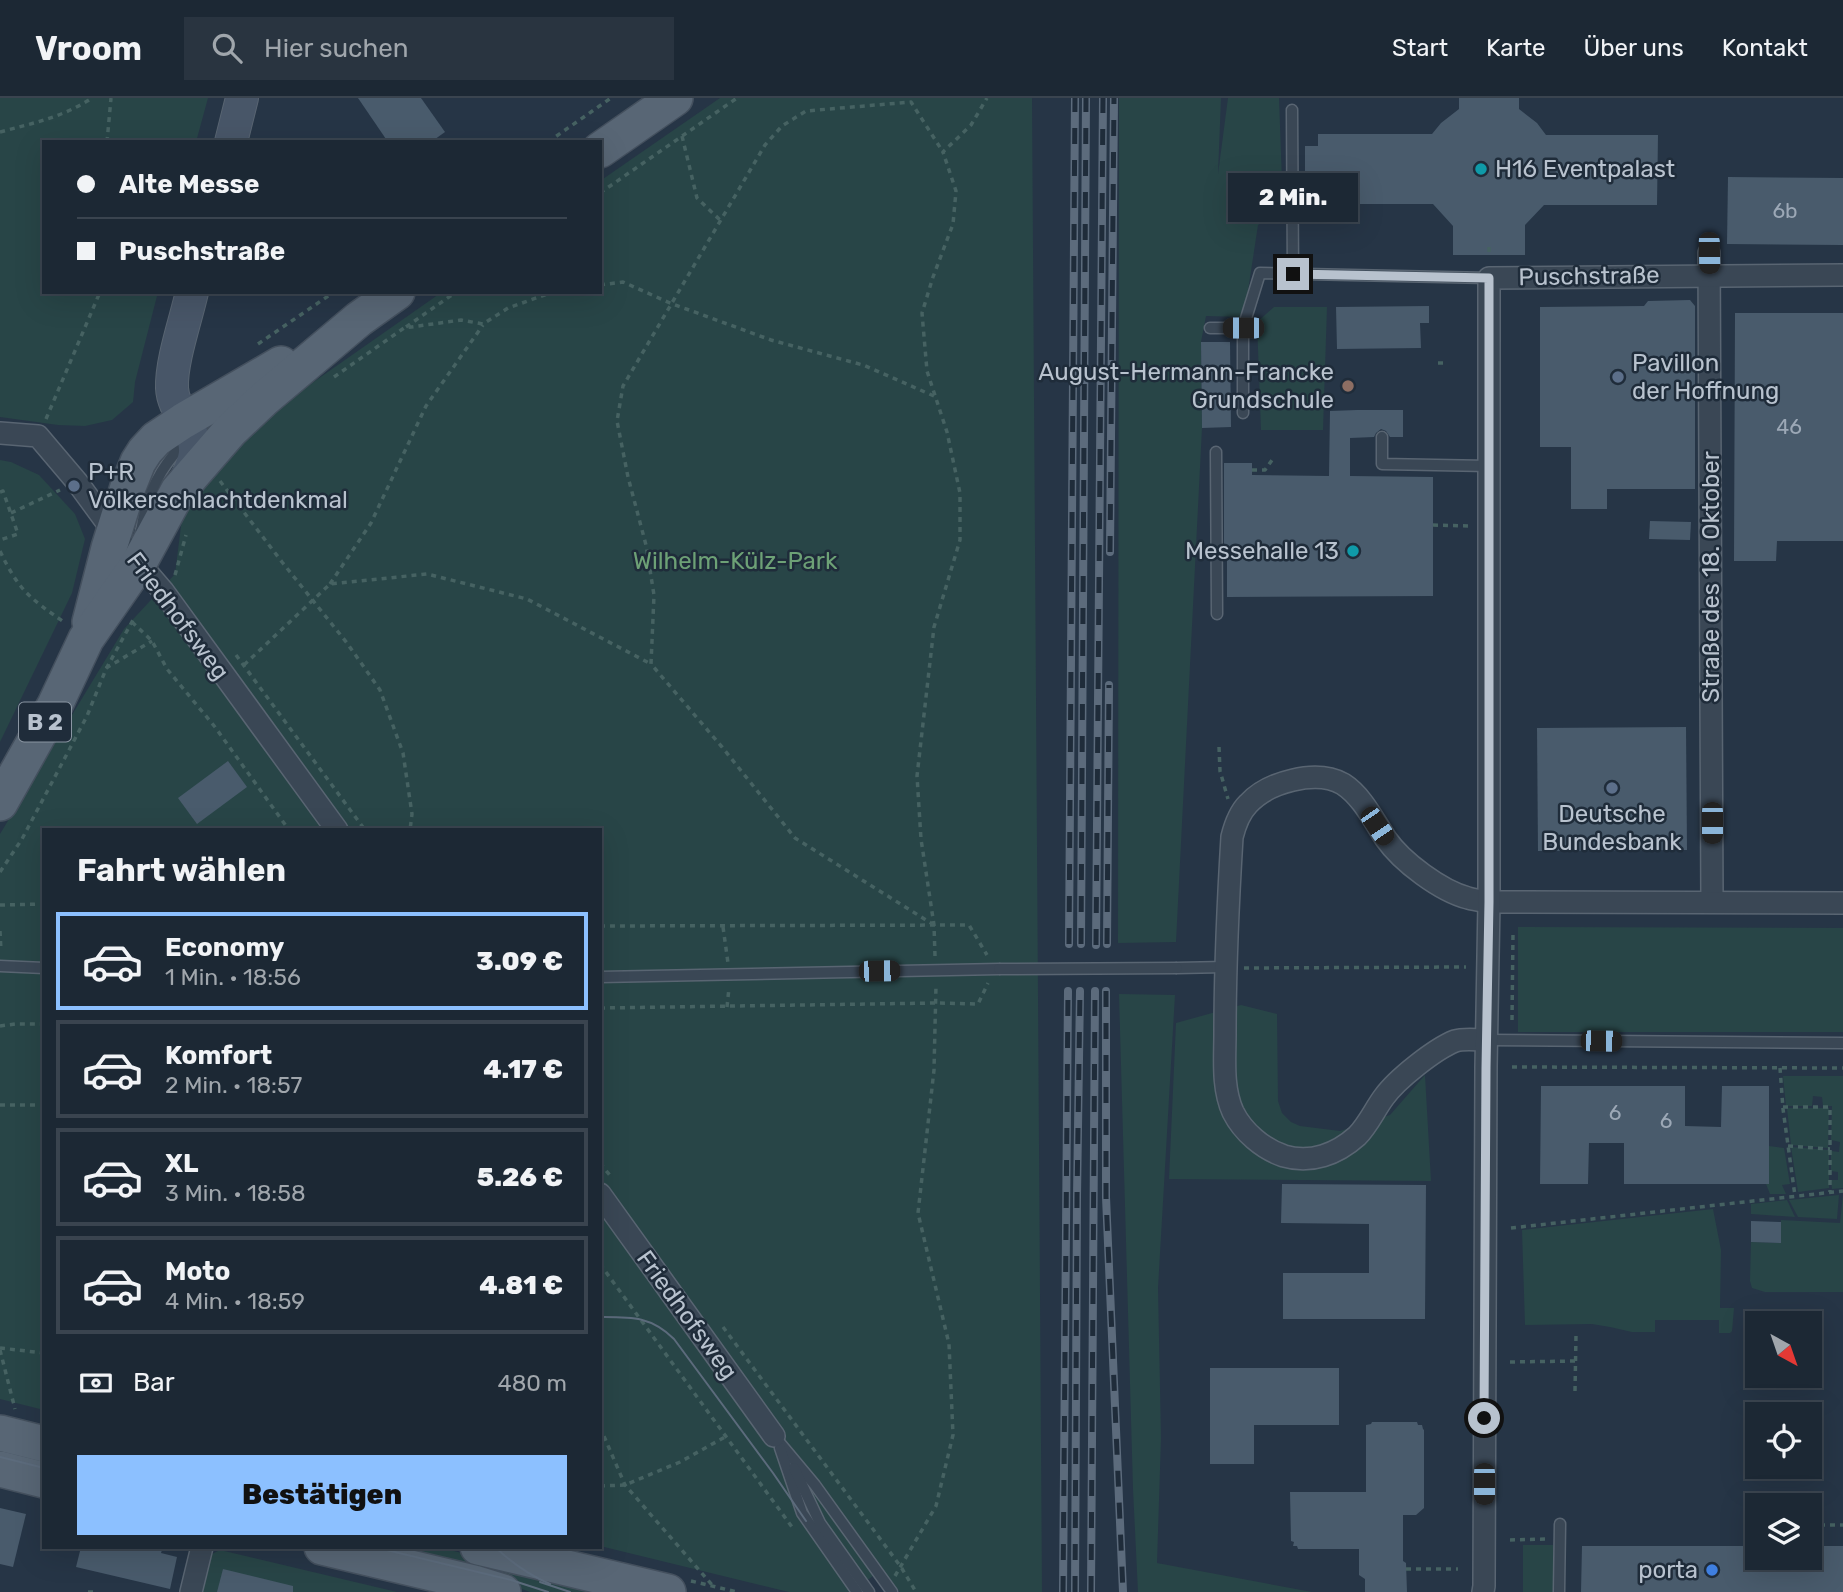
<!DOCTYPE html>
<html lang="de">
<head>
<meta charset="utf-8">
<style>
	body { margin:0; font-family:Rubik,sans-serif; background:#293440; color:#f1f3f6; height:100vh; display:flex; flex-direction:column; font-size:26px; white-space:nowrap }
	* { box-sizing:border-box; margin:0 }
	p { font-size:23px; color:#a0a6ac }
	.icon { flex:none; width:38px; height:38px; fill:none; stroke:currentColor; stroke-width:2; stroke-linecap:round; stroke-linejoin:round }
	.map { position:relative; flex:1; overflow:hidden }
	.details { position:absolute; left:42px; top:730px; width:560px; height:721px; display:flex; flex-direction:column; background:#1c2834; border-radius:0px; box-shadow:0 7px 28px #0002,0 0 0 2px #3a444f }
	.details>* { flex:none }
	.banner { position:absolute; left:42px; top:42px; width:560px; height:154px; border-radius:0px; box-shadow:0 7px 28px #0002,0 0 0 2px #3a444f; display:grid; align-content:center; height:154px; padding:0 35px; background:#1c2834 }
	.needle { width:46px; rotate:140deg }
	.buttons { position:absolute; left:1745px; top:1213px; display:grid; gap:14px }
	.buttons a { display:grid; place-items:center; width:77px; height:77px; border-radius:0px; background:#1c2834; box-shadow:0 7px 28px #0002,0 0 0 2px #3a444f; font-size:35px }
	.end { position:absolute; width:32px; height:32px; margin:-16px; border:9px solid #b8c2ce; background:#111; box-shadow:0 0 0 4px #111 }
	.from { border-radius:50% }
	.bubble { position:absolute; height:49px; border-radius:0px; background:#1c2834; box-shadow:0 7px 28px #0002,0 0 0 2px #3a444f; font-size:23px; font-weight:800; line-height:49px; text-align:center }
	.car { position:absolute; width:21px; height:42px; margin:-21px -10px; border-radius:9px; box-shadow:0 0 5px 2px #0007; background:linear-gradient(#222 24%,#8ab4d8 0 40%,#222 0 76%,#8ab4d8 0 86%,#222 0) }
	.banner b { display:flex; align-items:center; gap:24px; height:66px; font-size:26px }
	.banner b+b { border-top:2px solid #3a444f }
	.banner i { width:18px; height:18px; background:#f1f3f6 }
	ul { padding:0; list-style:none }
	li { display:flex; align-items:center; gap:21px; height:98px; margin:0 14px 10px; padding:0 21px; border:4px solid #3a444f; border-radius:0px }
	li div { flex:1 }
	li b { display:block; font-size:26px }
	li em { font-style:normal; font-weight:800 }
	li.active { border-color:#8cc0ff }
	li>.icon { width:63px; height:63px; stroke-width:1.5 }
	h2 { padding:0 35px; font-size:32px; line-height:84px }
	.pay { display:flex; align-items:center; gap:18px; height:77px; padding:0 35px; font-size:26px }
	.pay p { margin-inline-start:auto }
	.primary-button { display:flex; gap:14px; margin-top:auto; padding:14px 35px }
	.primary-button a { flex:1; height:80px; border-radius:0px; background:#8cc0ff; color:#111; font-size:28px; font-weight:800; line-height:80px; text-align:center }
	header { display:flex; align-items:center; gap:42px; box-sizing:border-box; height:98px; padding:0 35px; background:#1c2834; border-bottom:2px solid #3a444f }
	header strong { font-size:33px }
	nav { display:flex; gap:38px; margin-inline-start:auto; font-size:24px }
	.search { width:490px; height:63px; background:#293440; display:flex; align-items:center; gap:18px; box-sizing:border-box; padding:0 24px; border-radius:0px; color:#a0a6ac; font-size:26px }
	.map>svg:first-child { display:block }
</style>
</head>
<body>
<header>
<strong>Vroom</strong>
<div class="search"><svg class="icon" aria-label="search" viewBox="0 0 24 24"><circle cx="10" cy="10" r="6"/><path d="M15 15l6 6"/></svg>Hier suchen</div>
<nav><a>Start</a><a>Karte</a><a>Über uns</a><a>Kontakt</a></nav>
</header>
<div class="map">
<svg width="1843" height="1494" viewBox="0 0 1843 1494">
	<rect width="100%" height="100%" fill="#263546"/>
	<g fill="#284547">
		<polygon points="0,0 208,0 196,44 44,44 44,194 158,194 135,284 133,304 112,322 85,328 58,327 0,319"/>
		<polygon points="720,0 1032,0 1042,1494 900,1494 882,1471 852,1494 789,1494 600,1448 600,732 44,732 44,1312 0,1301 0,736 124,531 175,476 181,428 187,405 265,318 442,194 600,194 600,83"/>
		<polygon points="1119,0 1221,0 1218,76 1228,0 1279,0 1283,111 1258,127 1244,219 1206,218 1201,244 1202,330 1176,844 1118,845"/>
		<polygon points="1274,209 1327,209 1323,332 1261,332 1257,224"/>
		<polygon points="0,362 11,364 39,377 75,416 85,441 72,495 0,644"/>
		<polygon points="1518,829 1843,830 1843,934 1518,934"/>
		<polygon points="1119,896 1175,897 1158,1190 1161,1340 1157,1465 1312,1494 1138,1494 1133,1391"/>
		<polygon points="1241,907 1277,916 1278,1003 1282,1015 1291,1024 1300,1028 1340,1033 1390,1017 1425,977 1431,1083 1169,1081 1176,925"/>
		<polygon points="1783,978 1843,978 1843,1090 1832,1091 1831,1082 1838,1082 1838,1074 1831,1073 1831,1053 1839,1054 1840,1044 1831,1042 1832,1008 1823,1008 1822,999 1813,998 1812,1008 1786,1008"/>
		<polygon points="1787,1010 1829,1010 1828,1050 1791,1047"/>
		<polygon points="1769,1048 1784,1050 1790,1086 1782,1087 1786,1096 1770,1096 1766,1086 1769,1086"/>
		<polygon points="1791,1049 1829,1052 1829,1090 1798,1094"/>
		<polygon points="1843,1096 1843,1194 1765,1194 1752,1190 1750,1183 1751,1144 1781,1145 1781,1122 1840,1125"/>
		<polygon points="1839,1097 1837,1121 1798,1119 1789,1102"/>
		<polygon points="1787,1102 1795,1119 1751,1116 1751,1106"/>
		<polygon points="1713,1111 1721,1152 1720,1210 1734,1210 1732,1233 1730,1235 1719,1235 1719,1222 1655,1222 1655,1234 1632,1234 1610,1229 1592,1226 1525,1227 1522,1132"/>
		<rect x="1523" y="1447" width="30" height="47"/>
		<polygon points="361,1449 437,1449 508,1466 611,1494 530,1494 498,1482"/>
		<polygon points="220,1452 397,1494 199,1494 208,1458"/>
	</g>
	<g fill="#495b6c">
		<polygon points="358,0 421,0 445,34 431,44 388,44"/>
		<polygon points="1459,0 1519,0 1519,11 1537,25 1546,37 1658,37 1657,107 1544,107 1525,127 1525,157 1453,157 1453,128 1433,106 1318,106 1318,94 1305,94 1305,48 1318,48 1318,36 1432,36 1441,25 1459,11"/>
		<polygon points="1728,79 1843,80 1843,147 1727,146"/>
		<polygon points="1690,202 1695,208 1695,391 1607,391 1607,411 1571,411 1571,349 1540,349 1540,209 1644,208 1648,203"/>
		<polygon points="1429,208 1429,225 1420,225 1421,250 1337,251 1336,209"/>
		<polygon points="1735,215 1843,215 1843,443 1777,443 1776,463 1734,463"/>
		<polygon points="1201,244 1230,244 1231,329 1202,330"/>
		<polygon points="1357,312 1403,312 1403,339 1390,339 1386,333 1381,331 1376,335 1374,339 1350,340 1350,378 1433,379 1433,498 1227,499 1227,447 1224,447 1224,365 1252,365 1252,377 1329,378 1330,313"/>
		<polygon points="1650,423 1691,424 1690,442 1649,441"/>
		<polygon points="1686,629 1687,752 1538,753 1537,630"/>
		<polygon points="228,663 247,689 197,726 178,700"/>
		<polygon points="1541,988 1685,988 1685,1028 1721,1029 1722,988 1769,988 1769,1086 1624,1086 1624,1045 1589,1045 1588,1086 1540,1086"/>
		<polygon points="1282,1086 1426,1087 1425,1221 1283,1221 1283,1175 1369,1175 1369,1126 1281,1125"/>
		<polygon points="1751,1123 1781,1124 1781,1145 1751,1144"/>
		<polygon points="1210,1270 1339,1270 1339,1327 1254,1327 1254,1366 1210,1366"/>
		<polygon points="1372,1324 1417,1324 1418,1327 1422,1327 1423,1331 1424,1332 1424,1410 1416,1417 1403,1417 1403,1463 1406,1465 1407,1494 1365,1494 1365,1481 1359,1477 1359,1451 1298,1451 1297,1448 1293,1448 1294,1444 1291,1443 1290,1394 1366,1394 1366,1327 1371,1326"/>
		<polygon points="0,1410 26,1416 13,1469 0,1466"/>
		<polygon points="1582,1448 1757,1448 1757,1460 1810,1460 1810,1448 1843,1448 1843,1494 1581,1494"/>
		<polygon points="81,1449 163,1449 161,1455 177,1459 170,1491 76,1469"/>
		<polygon points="223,1471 293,1488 293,1494 217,1494"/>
	</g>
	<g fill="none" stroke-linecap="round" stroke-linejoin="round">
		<defs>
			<g id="lane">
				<polyline points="1292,12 1293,176"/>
				<polyline points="1210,230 1243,230"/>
				<polyline points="1243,315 1243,230 1260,175 1489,180"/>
				<polyline points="1382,339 1382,366 1489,368"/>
				<polyline points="1216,354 1217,516"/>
				<path d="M141,434C146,397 160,367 188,342"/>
				<polyline points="0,868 44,870"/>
				<polyline points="1177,870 1225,869"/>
				<polyline points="600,879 999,871"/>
				<polyline points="1487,942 1843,945"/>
				<polyline points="774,1338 815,1387 892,1494"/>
				<polyline points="780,1350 802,1415 857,1494"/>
				<polyline points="794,1370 820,1425 869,1494"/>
				<polyline points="1559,1494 1560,1426"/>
			</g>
			<g id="street">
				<polyline points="1709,155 1712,804"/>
				<polyline points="0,335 38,338 77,384 121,444 163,493 337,732"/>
				<path d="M1487,942C1477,942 1464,940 1455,943C1435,951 1397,981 1384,999C1375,1011 1368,1027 1357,1038C1337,1056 1311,1066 1284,1058C1263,1051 1243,1034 1233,1014C1222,990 1225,961 1225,936C1225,870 1228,805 1232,739C1235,727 1239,715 1248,706C1268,684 1316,671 1343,686C1362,698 1374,723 1386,741C1402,764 1441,793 1468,800C1475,802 1483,803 1489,804L1843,805"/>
				<polyline points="600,1096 774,1338"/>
				<polyline points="191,1494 202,1449"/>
				<polyline points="1483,1494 1484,1488 1486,969 1489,804 1489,180 1843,177"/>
			</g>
			<g id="secondary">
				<polyline points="231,44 242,0"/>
				<path d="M184,386C188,376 194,366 195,355C197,332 173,314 172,290C171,263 186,221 192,194"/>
			</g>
			<g id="primary">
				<polyline points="600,52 675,0"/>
				<polyline points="90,524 109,450 128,389 138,364 145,353 156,341 183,323 281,266"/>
				<polyline points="0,705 55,607 86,541 139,465 178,393 230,333 265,300 359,221 397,194"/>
				<polyline points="0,1335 44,1346"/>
				<polyline points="0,1371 44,1382"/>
				<polyline points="322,1449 474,1485 503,1494"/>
				<polyline points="478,1449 668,1494"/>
			</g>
		</defs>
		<use href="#lane" stroke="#596572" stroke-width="13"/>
		<use href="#street" stroke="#596572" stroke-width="24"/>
		<use href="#secondary" stroke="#596572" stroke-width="34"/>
		<use href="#primary" stroke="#44505e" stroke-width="38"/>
		<g stroke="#466262" stroke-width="3.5" stroke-dasharray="5 5" stroke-linecap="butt">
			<path d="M0,34C34,25 63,19 92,0"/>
			<polyline points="682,38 697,100 720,122"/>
			<polyline points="107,44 111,0"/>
			<polyline points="548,44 611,0"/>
			<polyline points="600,95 737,0"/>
			<polyline points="1489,149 1489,157"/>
			<polyline points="600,187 623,184 670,205 771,242 863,267 934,298"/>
			<polyline points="406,229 456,194"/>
			<polyline points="258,246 334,194"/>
			<polyline points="1438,265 1446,265"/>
			<polyline points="334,279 404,230 461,222 483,226 508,210 553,194"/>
			<polyline points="46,321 100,194"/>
			<polyline points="1252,372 1265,372 1272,362"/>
			<polyline points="220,383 282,464 347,545 380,592 403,655 412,716 410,732"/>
			<polyline points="0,394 3,393 18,436 0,442"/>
			<polyline points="11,415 60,392"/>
			<polyline points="1433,427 1470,428"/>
			<path d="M0,453C18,491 29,500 64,524"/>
			<polyline points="175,477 186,437"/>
			<polyline points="330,486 371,425 426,308 483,227"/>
			<polyline points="132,524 152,543 167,571 215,629 289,732"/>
			<polyline points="236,557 365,732"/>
			<polyline points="244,567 330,486 427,476 527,501 651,566"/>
			<polyline points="106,570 152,543"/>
			<polyline points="1219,649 1220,673 1228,701"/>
			<polyline points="0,774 22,741 87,618 106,571 133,522"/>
			<polyline points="0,807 44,806"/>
			<polyline points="934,827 795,740 722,649 651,566 654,497 646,447 628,379 617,323 623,288 765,47 782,28 806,13 911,4 943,54"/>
			<polyline points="600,828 969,827 987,857"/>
			<polyline points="723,829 728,865"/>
			<polyline points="0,833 1,853"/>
			<polyline points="935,858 934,827 921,741 917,678 934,529 960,442 960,395 947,334 927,273 922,215 933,179 953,126 956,93 943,54 971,27 987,0"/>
			<polyline points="1244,870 1466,869"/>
			<polyline points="727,909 729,890"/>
			<polyline points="600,910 936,905 978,906 988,885"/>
			<polyline points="1512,922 1513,835"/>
			<polyline points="0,928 15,926 44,926"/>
			<polyline points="1512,969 1843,970"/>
			<polyline points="1780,970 1783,1011 1795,1098"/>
			<polyline points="0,1007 44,1007"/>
			<polyline points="1783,1009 1830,1009 1830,1094"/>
			<polyline points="1788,1048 1830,1051"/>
			<polyline points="600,1065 612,1080"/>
			<polyline points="1511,1130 1843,1093"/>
			<polyline points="600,1166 792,1429"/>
			<polyline points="723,1229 901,1469 916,1494"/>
			<polyline points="0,1250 44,1255"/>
			<polyline points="0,1252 15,1311"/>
			<polyline points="1510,1264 1576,1263"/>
			<polyline points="1575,1293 1576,1237"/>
			<polyline points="600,1329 625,1387 713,1488"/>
			<polyline points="600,1388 625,1387 680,1364 725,1339"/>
			<polyline points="1810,1427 1843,1427"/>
			<polyline points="1510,1442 1546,1441"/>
			<polyline points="1406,1471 1458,1471"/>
			<polyline points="895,1478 936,1408 953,1337 949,1246 918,1115 934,972 936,887"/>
			<polyline points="691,1483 737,1494"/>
			<polyline points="88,1494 98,1494"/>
		</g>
		<use href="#lane" stroke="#3a4755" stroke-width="10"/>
		<use href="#street" stroke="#3a4755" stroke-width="21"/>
		<use href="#secondary" stroke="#485668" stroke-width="32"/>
		<use href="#primary" stroke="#586675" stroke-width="35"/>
		<g stroke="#5c6b7c" stroke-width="2">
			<path d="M600,1219C631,1219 651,1218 674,1241L773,1375L806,1423"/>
			<polyline points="0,1359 44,1370"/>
			<polyline points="374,1449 511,1482 548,1494"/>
			<path d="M495,1449C512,1465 529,1477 550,1486"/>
			<polyline points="540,1484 570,1494"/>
		</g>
		<defs>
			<g id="rail">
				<polyline points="1110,454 1114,0"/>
				<polyline points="1069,846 1075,0"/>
				<polyline points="1081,846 1086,0"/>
				<polyline points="1107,846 1109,587"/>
				<polyline points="1096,847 1103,0"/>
				<polyline points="1106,893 1106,1099 1123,1494"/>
				<polyline points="1063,1494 1068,893"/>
				<polyline points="1075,1494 1077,1099 1080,893"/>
				<polyline points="1091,1494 1095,893"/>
			</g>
		</defs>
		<use href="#rail" stroke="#5c6b7c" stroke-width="8"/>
		<use href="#rail" stroke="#1f2c3a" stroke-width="5" stroke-dasharray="16" stroke-linecap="butt"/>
		<defs>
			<polyline id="lane-bridge" points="999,871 1177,870"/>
		</defs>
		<use href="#lane-bridge" stroke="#596572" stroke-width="13" stroke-linecap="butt"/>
		<use href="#lane-bridge" stroke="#3a4755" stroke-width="10"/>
	</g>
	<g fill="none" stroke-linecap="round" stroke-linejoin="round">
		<polyline stroke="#b8c2ce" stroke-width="9" points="1293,176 1489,180 1489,804 1486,970 1484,1320"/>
	</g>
	<g fill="#0f9aa8" stroke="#1f2c3a" stroke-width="2.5">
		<circle cx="1481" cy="71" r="7"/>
		<circle cx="1353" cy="453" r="7"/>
	</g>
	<g fill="#5c6f8a" stroke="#1f2c3a" stroke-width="2.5">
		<circle cx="1618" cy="279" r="7"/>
		<circle cx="74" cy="388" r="7"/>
		<circle cx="1612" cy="690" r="7"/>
	</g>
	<circle fill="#8d6e63" stroke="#1f2c3a" stroke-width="2.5" cx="1348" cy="288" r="7"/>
	<circle fill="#3f7fe0" stroke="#1f2c3a" stroke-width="2.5" cx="1712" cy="1472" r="7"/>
	<g text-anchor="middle" stroke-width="5" stroke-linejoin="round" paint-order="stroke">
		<g font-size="21" fill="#9ca8b6">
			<text x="1785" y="120">6b</text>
			<text x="1789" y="336">46</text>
			<text x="1615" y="1022">6</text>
			<text x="1666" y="1030">6</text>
		</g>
		<rect fill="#1f2c3a" stroke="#8a95a2" stroke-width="2" x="19" y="604.5" width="52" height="39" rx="5"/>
		<g font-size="23" font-weight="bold" fill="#b8c2ce">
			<text x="45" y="632">B 2</text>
		</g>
		<g font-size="24" fill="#b8c2ce" stroke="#1f2c3a" text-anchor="start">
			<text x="1495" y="79">H16 Eventpalast</text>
			<text x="1632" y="273">Pavillon<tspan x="1632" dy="28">der Hoffnung</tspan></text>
			<text x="1334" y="282" text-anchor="end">August-Hermann-Francke<tspan x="1334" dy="28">Grundschule</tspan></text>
			<text x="88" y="382">P+R<tspan x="88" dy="28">Völkerschlachtdenkmal</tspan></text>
			<text x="1339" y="461" text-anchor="end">Messehalle 13</text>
			<text x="1612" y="724" text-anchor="middle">Deutsche<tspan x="1612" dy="28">Bundesbank</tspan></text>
			<text x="1698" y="1480" text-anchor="end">porta</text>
		</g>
		<g font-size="24" fill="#b8c2ce" stroke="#1f2c3a">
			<text transform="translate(1589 178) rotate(-1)" y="8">Puschstraße</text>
			<text transform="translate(1711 479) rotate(-90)" y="8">Straße des 18. Oktober</text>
			<text transform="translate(178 518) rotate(53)" y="8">Friedhofsweg</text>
			<text transform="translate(687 1217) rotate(54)" y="8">Friedhofsweg</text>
		</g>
		<g font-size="24" fill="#6da176" stroke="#1f2c3a">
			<text x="735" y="471">Wilhelm-Külz-Park</text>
		</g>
	</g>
</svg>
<div class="buttons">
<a><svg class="needle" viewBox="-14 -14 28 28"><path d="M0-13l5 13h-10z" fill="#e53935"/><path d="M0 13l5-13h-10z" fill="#a0a6ac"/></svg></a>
<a><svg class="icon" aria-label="locate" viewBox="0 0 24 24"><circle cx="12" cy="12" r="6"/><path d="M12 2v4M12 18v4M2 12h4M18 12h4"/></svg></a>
<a><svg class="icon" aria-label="layers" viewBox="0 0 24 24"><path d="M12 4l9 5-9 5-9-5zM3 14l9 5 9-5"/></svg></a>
</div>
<i class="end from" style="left:1484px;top:1320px"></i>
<i class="end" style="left:1293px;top:176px"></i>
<div class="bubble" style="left:1228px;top:75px;width:130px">2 Min.</div>
<i class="car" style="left:1709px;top:155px;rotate:179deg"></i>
<i class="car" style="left:1243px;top:230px;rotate:270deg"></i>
<i class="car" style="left:1712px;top:725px;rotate:180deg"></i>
<i class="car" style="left:1377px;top:728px;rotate:146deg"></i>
<i class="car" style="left:879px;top:873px;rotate:89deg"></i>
<i class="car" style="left:1601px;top:943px;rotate:91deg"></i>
<i class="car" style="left:1484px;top:1386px;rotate:180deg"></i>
<div class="banner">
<b><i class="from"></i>Alte Messe</b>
<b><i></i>Puschstraße</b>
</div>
<section class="details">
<h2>Fahrt wählen</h2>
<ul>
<li class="active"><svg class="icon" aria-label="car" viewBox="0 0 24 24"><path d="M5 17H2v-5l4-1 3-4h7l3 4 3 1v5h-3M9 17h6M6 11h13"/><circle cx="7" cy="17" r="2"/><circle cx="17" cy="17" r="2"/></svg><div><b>Economy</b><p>1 Min. · 18:56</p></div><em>3.09 €</em></li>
<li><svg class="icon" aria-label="car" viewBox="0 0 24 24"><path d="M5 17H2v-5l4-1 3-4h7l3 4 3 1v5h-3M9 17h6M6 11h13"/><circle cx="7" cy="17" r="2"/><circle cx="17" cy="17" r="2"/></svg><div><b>Komfort</b><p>2 Min. · 18:57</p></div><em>4.17 €</em></li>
<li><svg class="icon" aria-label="car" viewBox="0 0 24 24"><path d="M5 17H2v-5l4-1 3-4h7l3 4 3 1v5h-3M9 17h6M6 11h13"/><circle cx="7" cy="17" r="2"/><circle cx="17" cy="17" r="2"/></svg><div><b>XL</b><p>3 Min. · 18:58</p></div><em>5.26 €</em></li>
<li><svg class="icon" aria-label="car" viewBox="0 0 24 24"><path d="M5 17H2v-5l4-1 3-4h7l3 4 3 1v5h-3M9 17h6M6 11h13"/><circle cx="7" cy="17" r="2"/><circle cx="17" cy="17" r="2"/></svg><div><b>Moto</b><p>4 Min. · 18:59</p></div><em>4.81 €</em></li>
</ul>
<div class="pay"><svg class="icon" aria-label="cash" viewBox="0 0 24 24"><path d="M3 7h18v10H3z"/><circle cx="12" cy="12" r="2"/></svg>Bar<p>480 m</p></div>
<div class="primary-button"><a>Bestätigen</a></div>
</section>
</div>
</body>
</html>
